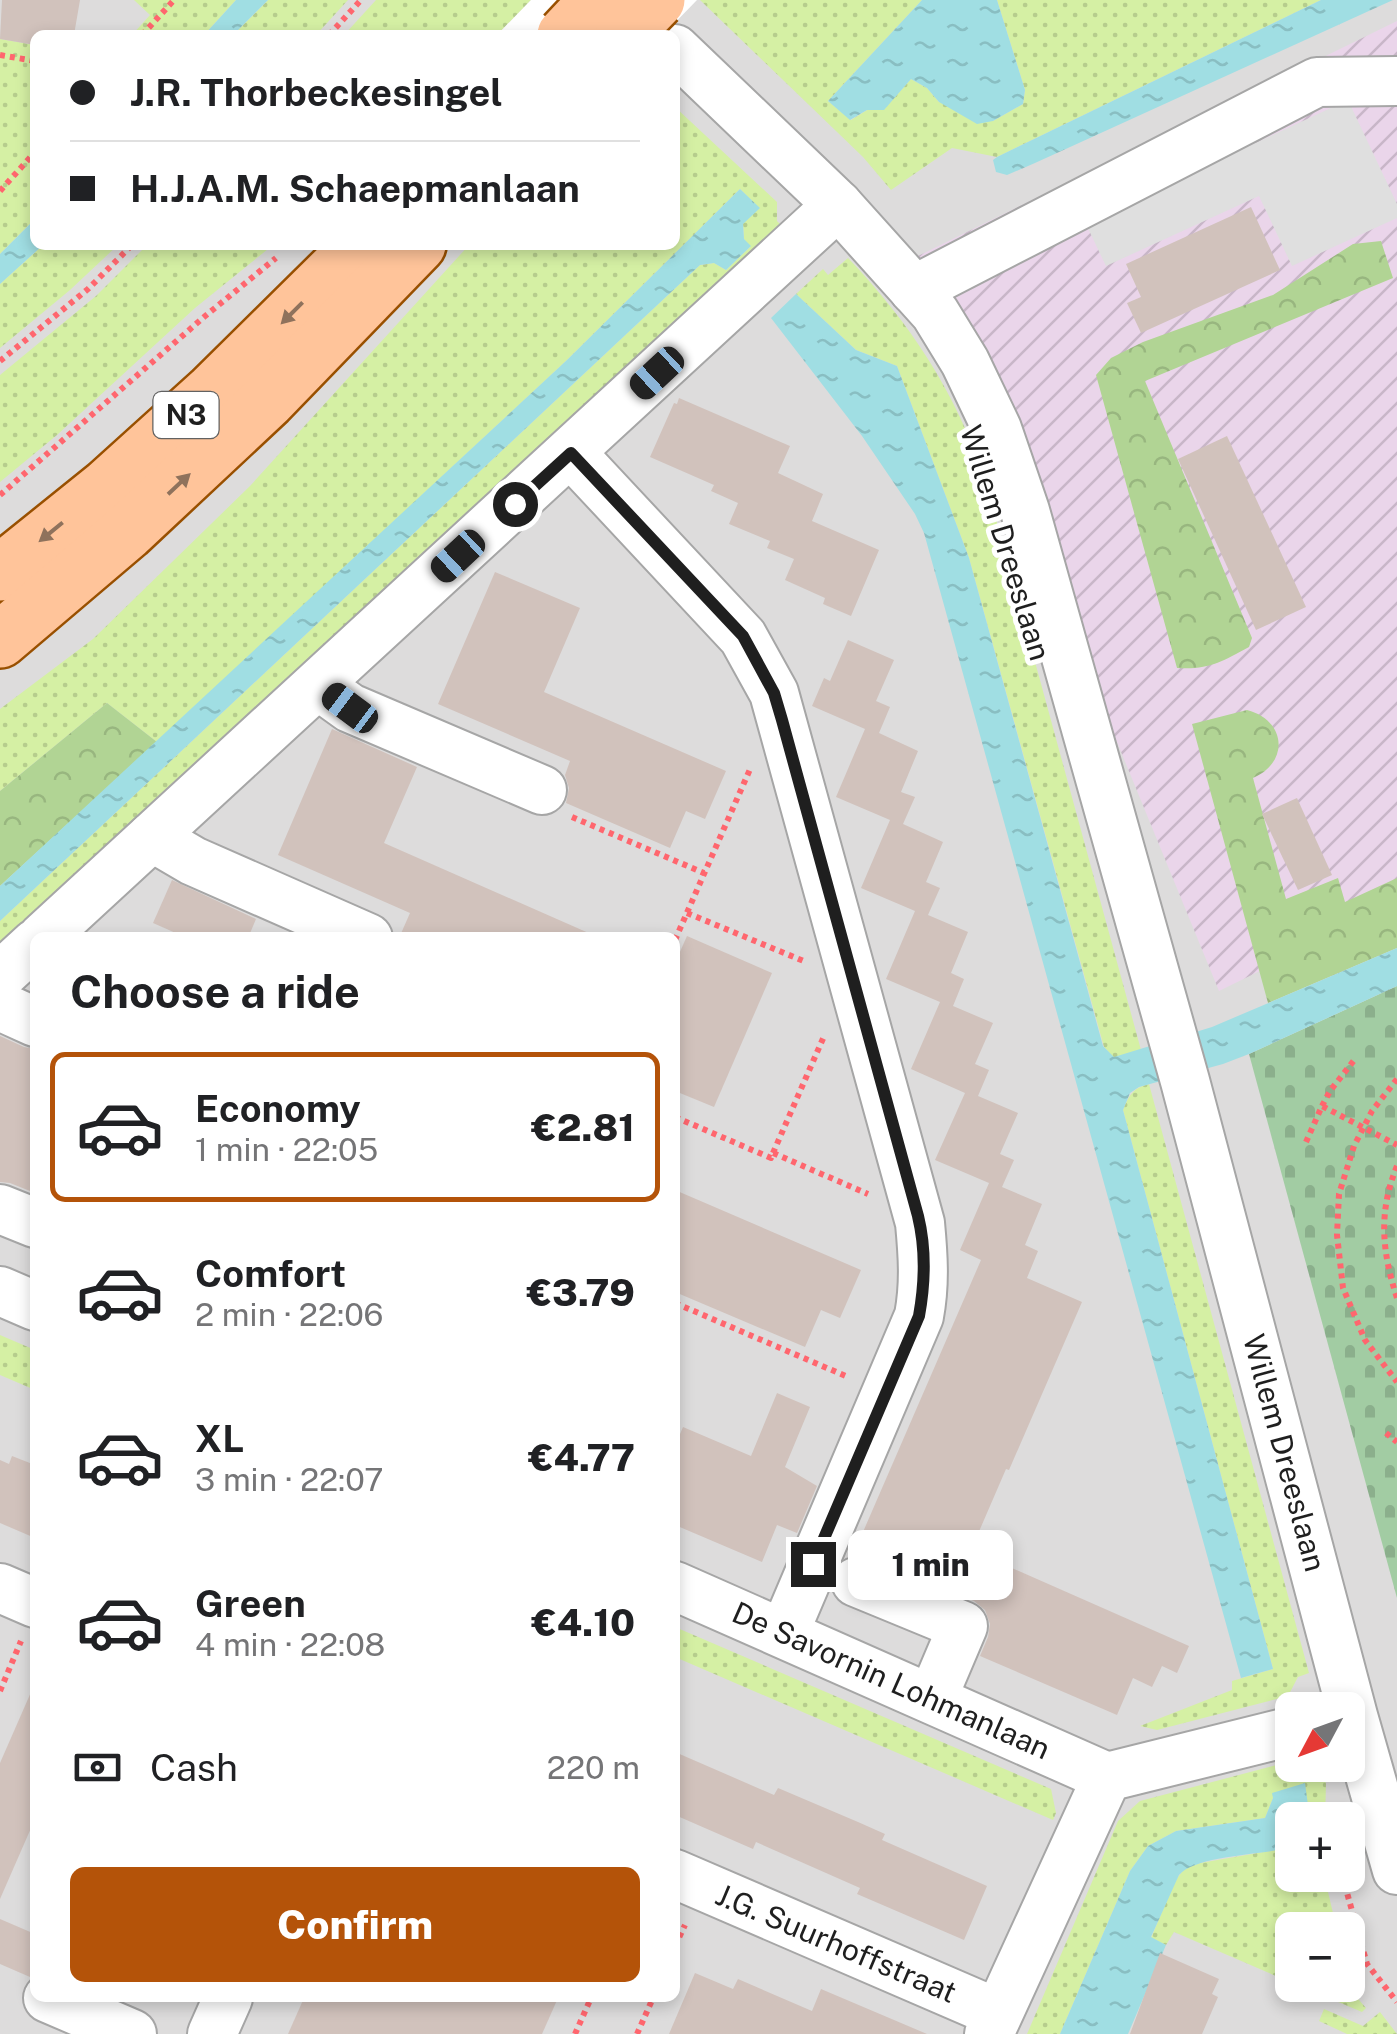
<!DOCTYPE html>
<html lang="en">
<head>
<meta charset="utf-8">
<style>
	body { margin:0; font-family:"Public Sans",sans-serif; background:#f6f6f6; color:#202124; height:100vh; display:flex; flex-direction:column; font-size:38px; white-space:nowrap }
	* { box-sizing:border-box; margin:0 }
	p { font-size:32px; color:#757577 }
	.icon { flex:none; width:55px; height:55px; fill:none; stroke:currentColor; stroke-width:2; stroke-linecap:round; stroke-linejoin:round }
	.map { position:relative; flex:1; overflow:hidden }
	.side { position:absolute; left:30px; top:932px; width:650px; height:1070px; display:flex; flex-direction:column; background:#fff; border-radius:15px; box-shadow:0 5px 15px #0003 }
	.side>* { flex:none }
	.guide { position:absolute; left:30px; top:30px; width:650px; height:220px; border-radius:15px; box-shadow:0 5px 15px #0003; display:grid; align-content:center; height:220px; padding:0 40px; background:#fff }
	.needle { width:65px; rotate:229deg }
	.tools { position:absolute; left:1275px; top:1692px; display:grid; gap:20px }
	.tools a { display:grid; place-items:center; width:90px; height:90px; border-radius:15px; background:#fff; box-shadow:0 5px 15px #0003; font-size:50px }
	.end { position:absolute; width:45px; height:45px; margin:-22px; border:12px solid #1f1f1f; background:#fff; box-shadow:0 0 0 5px #fff }
	.from { border-radius:50% }
	.bubble { position:absolute; height:70px; border-radius:15px; background:#fff; box-shadow:0 5px 15px #0003; font-size:32px; font-weight:800; line-height:70px; text-align:center }
	.car { position:absolute; width:30px; height:60px; margin:-30px -15px; border-radius:12px; box-shadow:0 0 8px 2px #0007; background:linear-gradient(#222 24%,#8ab4d8 0 40%,#222 0 76%,#8ab4d8 0 86%,#222 0) }
	.guide b { display:flex; align-items:center; gap:35px; height:95px; font-size:38px }
	.guide b+b { border-top:2px solid #e0e0e0 }
	.guide i { width:25px; height:25px; background:#202124 }
	ul { padding:0; list-style:none }
	li { display:flex; align-items:center; gap:30px; height:150px; margin:0 20px 15px; padding:0 20px; border:5px solid transparent; border-radius:15px }
	li div { flex:1 }
	li b { display:block; font-size:38px }
	li em { font-style:normal; font-weight:800 }
	li.current { border-color:#b45309 }
	li>.icon { width:90px; height:90px; stroke-width:1.5 }
	h2 { padding:0 40px; font-size:45px; line-height:120px }
	.pay { display:flex; align-items:center; gap:25px; height:110px; padding:0 40px; font-size:38px }
	.pay p { margin-inline-start:auto }
	.button { display:flex; gap:20px; margin-top:auto; padding:20px 40px }
	.button a { flex:1; height:115px; border-radius:15px; background:#b45309; color:#fff; font-size:40px; font-weight:800; line-height:115px; text-align:center }
	.map>svg:first-child { display:block }
</style>
</head>
<body>
<div class="map">
<svg width="1397" height="2034" viewBox="0 0 1397 2034">
	<defs>
		<pattern id="industrial-furrows" width="10" height="10" patternUnits="userSpaceOnUse" patternTransform="scale(2.5)"><rect width="10" height="10" fill="#ead5ea"/><path d="M-1 1l2-2M0 10L10 0M9 11l2-2" fill="none" stroke="#c8b6c8"/></pattern>
		<pattern id="grass-dots" width="8" height="8" patternUnits="userSpaceOnUse" patternTransform="scale(2.5)"><rect width="8" height="8" fill="#d5f0a4"/><path d="M2 2h.1M6 6h.1" fill="none" stroke="#b6cd8d" stroke-width="1.8" stroke-linecap="round"/></pattern>
		<pattern id="forest-crowns" width="20" height="18" patternUnits="userSpaceOnUse" patternTransform="scale(2.5)"><rect width="20" height="18" fill="#b1d494"/><path d="M2 6a3 3 0 1 1 6 0M12 15a3 3 0 1 1 6 0" fill="none" stroke="#98b67f"/></pattern>
		<pattern id="cemetery-stones" width="16" height="16" patternUnits="userSpaceOnUse" patternTransform="scale(2.5)"><rect width="16" height="16" fill="#a2cca3"/><path d="M2 7V4a2 2 0 0 1 4 0v3zM10 15v-3a2 2 0 0 1 4 0v3z" fill="#8baf8c"/></pattern>
		<pattern id="water-ripples" width="26" height="14" patternUnits="userSpaceOnUse" patternTransform="scale(2.5)"><rect width="26" height="14" fill="#a0dee3"/><path d="M2 4q2-2 4 0t4 0M15 11q2-2 4 0t4 0" fill="none" stroke="#89bec2"/></pattern>
	</defs>
	<rect width="100%" height="100%" fill="#f1eae4"/>
	<path fill="#dddcdc" fill-rule="evenodd" d="M0,0H1397V2034H0ZM35,35H675V245H35ZM35,938H675V1998H35ZM1292,1710H1348V1765H1292ZM1292,1820H1348V1875H1292ZM1292,1930H1348V1985H1292Z"/>
	<polygon fill="url(#industrial-furrows)" points="1397,21 1397,904 1219,991 918,256"/>
	<g fill="url(#grass-dots)">
		<polygon points="134,0 236,0 204,35 132,35 150,15"/>
		<polygon points="268,0 348,0 316,35 233,35"/>
		<polygon points="376,0 531,0 497,35 344,35"/>
		<polygon points="700,0 922,0 828,101 851,120 867,110 884,109 911,79 927,88 939,102 993,121 1023,104 1025,90 997,0 1321,0 997,157 952,148 891,190 863,157"/>
		<polygon points="0,39 35,45 35,219 0,254"/>
		<polygon points="675,107 777,202 777,221 782,226 0,958 0,921 700,265 714,263 726,270 750,247 744,239 743,223 759,208 740,189 567,360 157,742 107,703 0,791 0,709 93,639 250,486 469,245 675,245"/>
		<polygon points="43,245 118,245 70,290 0,348 0,284"/>
		<polygon points="147,245 273,245 195,308 57,435 0,482 0,375 96,296"/>
		<path d="M848,258C911,324 953,389 984,475L1141,1050L1114,1058L1104,1047L969,558L897,366L856,350L796,294L823,269L828,275Z"/>
		<path d="M1149,1084L1309,1673L1298,1677L1288,1696L1157,1730L1140,1726L1232,1690V1681L1273,1669L1123,1110C1129,1095 1133,1088 1149,1084Z"/>
		<polygon points="0,1335 35,1350 35,1390 0,1375"/>
		<polygon points="675,1627 1051,1789 1056,1813 1053,1820 675,1657"/>
		<polygon points="1292,1761 1292,1765 1321,1765 1326,1784 1325,1820 1310,1820 1305,1794 1273,1798 1265,1818 1176,1831 1148,1846 1130,1871 1060,2034 1027,2034 1118,1821 1140,1801"/>
		<polygon points="1292,1847 1292,1875 1324,1875 1337,1930 1292,1930 1292,1983 1174,1932 1166,1945 1151,1938 1175,1881 1184,1869 1200,1863"/>
		<polygon points="1298,1985 1346,1985 1366,2008 1362,2012"/>
		<polygon points="1324,2009 1363,2026 1380,2012 1397,2034 1347,2034 1319,2021"/>
	</g>
	<g fill="url(#forest-crowns)">
		<path d="M1381,241L1393,278L1145,381L1252,638L1249,647C1221,662 1209,670 1177,668L1096,375L1111,358L1143,342L1273,295L1353,244Z"/>
		<polygon points="107,703 157,742 0,886 0,791"/>
		<path d="M1247,710C1286,720 1290,762 1253,778L1286,899L1338,878L1345,902L1397,878V948L1268,1003L1192,724Z"/>
	</g>
	<polygon fill="url(#cemetery-stones)" points="1397,986 1397,1598 1249,1054"/>
	<polygon fill="#dfdfdf" points="1348,100 1397,204 1397,218 1292,266 1259,196 1106,266 1085,222"/>
	<g fill="url(#water-ripples)">
		<polygon points="236,0 268,0 233,35 204,35"/>
		<polygon points="922,0 997,0 1025,90 1023,104 993,121 977,124 939,102 927,88 911,79 884,110 867,110 850,120 828,101"/>
		<polygon points="1321,0 1393,0 1035,163 1007,175 996,172 993,160 997,157"/>
		<polygon points="740,189 760,208 743,224 744,239 751,246 726,270 714,263 700,265 0,921 0,886 567,360"/>
		<polygon points="35,219 35,245 43,245 0,284 0,254"/>
		<polygon points="796,294 856,350 897,366 969,558 1103,1046 1114,1057 1212,1027 1397,948 1397,986 1249,1054 1223,1064 1139,1087 1130,1093 1123,1110 1273,1669 1241,1678 924,533 915,514 862,436 771,318"/>
		<path d="M1305,1783L1310,1820H1292V1847C1265,1855 1196,1855 1179,1875L1151,1937L1166,1945L1128,2034H1060L1130,1871L1148,1846L1176,1831L1265,1818L1273,1798L1272,1793Z"/>
	</g>
	<polygon fill="#fff" points="531,0 697,0 663,35 497,35"/>
	<g fill="#d1c2bc">
		<polygon points="2,0 80,0 74,35 35,35 35,45 0,39"/>
		<polygon points="1251,207 1280,270 1141,333 1127,303 1141,297 1126,264"/>
		<polygon points="679,398 790,446 778,473 823,494 812,521 879,550 851,616 823,604 825,598 785,580 794,559 767,548 770,541 729,524 738,503 711,491 714,485 650,457 674,403 677,404"/>
		<polygon points="1227,436 1306,607 1256,630 1178,459"/>
		<polygon points="495,572 580,608 544,692 726,771 705,819 686,811 670,848 566,803 569,788 565,775 570,761 438,704"/>
		<polygon points="848,640 894,660 876,701 890,707 879,733 918,751 901,792 915,797 903,824 943,842 926,882 940,888 928,915 968,932 951,973 964,979 953,1006 993,1023 975,1064 989,1070 978,1096 1018,1113 1000,1154 1014,1160 1002,1187 1042,1204 1025,1245 1038,1251 1027,1278 1082,1302 1009,1470 1006,1469 971,1550 1189,1646 1177,1673 1162,1666 1152,1687 1133,1678 1117,1715 980,1656 988,1637 990,1624 985,1610 974,1601 866,1557 853,1555 981,1260 960,1250 989,1183 935,1160 965,1093 911,1069 940,1002 886,979 915,911 861,888 890,820 836,797 865,729 812,706 824,678 830,681"/>
		<polygon points="332,729 417,767 384,843 600,938 399,938 410,913 278,855"/>
		<polygon points="1297,798 1332,875 1298,890 1262,814"/>
		<polygon points="172,880 256,919 248,938 187,938 153,923"/>
		<polygon points="687,936 772,973 714,1107 675,1091 675,963"/>
		<polygon points="0,1036 24,1047 35,1049 35,1193 10,1183 0,1182"/>
		<polygon points="675,1190 861,1270 840,1318 821,1310 805,1347 675,1292"/>
		<polygon points="777,1393 810,1407 785,1467 817,1486 797,1533 777,1525 762,1562 675,1525 675,1446 683,1427 751,1456"/>
		<polygon points="12,1456 35,1465 35,1538 0,1523 0,1460 9,1464"/>
		<polygon points="35,1683 35,1819 0,1899 0,1763"/>
		<polygon points="675,1752 774,1795 778,1788 858,1822 885,1834 882,1840 987,1886 964,1940 857,1894 860,1888 756,1842 753,1849 675,1815"/>
		<polygon points="0,1919 35,1934 35,1974 30,1977 0,1964"/>
		<polygon points="1160,1953 1219,1979 1212,1994 1218,1997 1202,2034 1130,2034"/>
		<polygon points="695,1973 733,1989 738,1979 812,2011 821,1989 927,2034 669,2034"/>
		<polygon points="304,1998 558,1998 542,2034 288,2034"/>
	</g>
	<g fill="none" stroke-linecap="round" stroke-linejoin="round">
		<defs>
			<g id="minor">
				<polyline points="675,49 838,205 935,313 965,362 997,429 1025,511 1185,1081 1353,1716 1397,1870"/>
				<polyline points="914,290 1317,82 1397,81"/>
				<path d="M571,453L743,637L774,693L920,1223C923,1255 925,1284 919,1316L784,1633"/>
				<polyline points="318,685 350,708 542,790"/>
				<polyline points="152,837 193,861 368,938"/>
				<polyline points="42,938 838,205"/>
				<polyline points="0,976 35,944"/>
				<polyline points="0,1006 35,1022"/>
				<polyline points="0,1209 35,1223"/>
				<polyline points="0,1291 35,1306"/>
				<polyline points="856,1582 963,1626 932,1699"/>
				<polyline points="675,1586 1107,1777"/>
				<polyline points="0,1588 35,1603"/>
				<polyline points="675,1874 997,2013"/>
				<polyline points="48,1998 132,2034"/>
				<polyline points="212,2034 228,1998"/>
				<polyline points="989,2034 1107,1777 1292,1731"/>
			</g>
			<g id="major">
				<polyline points="0,573 107,487 211,393 361,245"/>
				<polyline points="0,640 127,532 268,400 418,245"/>
			</g>
		</defs>
		<use href="#minor" stroke="#a6a6a6" stroke-width="52"/>
		<use href="#major" stroke="#995000" stroke-width="60"/>
		<g stroke="#ff666e" stroke-width="6" stroke-dasharray="5 5" stroke-linecap="butt">
			<polyline points="142,35 174,0"/>
			<polyline points="329,35 361,0"/>
			<polyline points="0,55 35,61"/>
			<polyline points="0,191 35,152"/>
			<polyline points="0,361 88,289 132,245"/>
			<polyline points="0,495 204,317 276,258"/>
			<polyline points="572,817 704,873"/>
			<polyline points="687,913 806,962"/>
			<polyline points="675,940 751,767"/>
			<polyline points="1397,1079 1372,1111 1354,1146 1339,1194 1337,1235 1343,1288 1365,1340 1397,1382"/>
			<polyline points="1322,1106 1330,1091 1355,1059"/>
			<polyline points="675,1117 771,1158 773,1153 868,1194"/>
			<polyline points="1306,1142 1322,1106 1397,1145"/>
			<polyline points="773,1153 825,1034"/>
			<path d="M1397,1166C1378,1212 1382,1252 1397,1298"/>
			<polyline points="675,1303 848,1377"/>
			<polyline points="1386,1433 1397,1442"/>
			<polyline points="0,1691 21,1641"/>
			<polyline points="1342,1875 1367,1964 1397,2002"/>
			<polyline points="675,1946 685,1925"/>
			<polyline points="575,2034 591,1998"/>
			<polyline points="637,2034 653,1998"/>
		</g>
		<use href="#minor" stroke="#fff" stroke-width="48"/>
		<use href="#major" stroke="#ffc49a" stroke-width="55"/>
		<defs>
			<g id="major-bridge">
				<polyline points="565,35 598,0"/>
				<polyline points="623,35 657,0"/>
			</g>
		</defs>
		<use href="#major-bridge" stroke="#995000" stroke-width="60" stroke-linecap="butt"/>
		<use href="#major-bridge" stroke="#ffc49a" stroke-width="55"/>
	</g>
	<defs><path id="oneway-solid" d="M-6-.8H1V-3.2L6.5 0L1 3.2V.8H-6Z" transform="scale(2.5)"/></defs>
	<g fill="#8f725c">
		<use href="#oneway-solid" transform="translate(292 313) rotate(135)"/>
		<use href="#oneway-solid" transform="translate(179 484) rotate(-43)"/>
		<use href="#oneway-solid" transform="translate(51 532) rotate(141)"/>
	</g>
	<g fill="none" stroke-linecap="round" stroke-linejoin="round">
		<path stroke="#1f1f1f" stroke-width="12" d="M515,504L571,453L743,636L774,693L782,720L918,1216C926,1249 925,1283 919,1316L813,1564"/>
	</g>
	<g text-anchor="middle" stroke-width="10" stroke-linejoin="round" paint-order="stroke">
		<rect fill="#fff" stroke="#626262" stroke-width="2.5" x="153.5" y="392" width="65" height="46" rx="8"/>
		<g font-size="28" font-weight="bold" fill="#1f1f1f">
			<text x="186" y="425">N3</text>
		</g>
		<g font-size="30" fill="#1f1f1f" stroke="#fff">
			<text transform="translate(1005 543) rotate(73)" y="10">Willem Dreeslaan</text>
			<text transform="translate(1284 1453) rotate(75)" y="10">Willem Dreeslaan</text>
			<text transform="translate(891 1681) rotate(24)" y="10">De Savornin Lohmanlaan</text>
			<text transform="translate(836 1944) rotate(23)" y="10">J.G. Suurhoffstraat</text>
		</g>
	</g>
</svg>
<div class="tools">
<a><svg class="needle" viewBox="-14 -14 28 28"><path d="M0-13l5 13h-10z" fill="#e53935"/><path d="M0 13l5-13h-10z" fill="#757577"/></svg></a>
<a>+</a>
<a>−</a>
</div>
<i class="end from" style="left:515px;top:504px"></i>
<i class="end" style="left:813px;top:1564px"></i>
<div class="bubble" style="left:848px;top:1530px;width:165px">1 min</div>
<i class="car" style="left:657px;top:373px;rotate:227deg"></i>
<i class="car" style="left:458px;top:556px;rotate:227deg"></i>
<i class="car" style="left:350px;top:708px;rotate:307deg"></i>
<div class="guide">
<b><i class="from"></i>J.R. Thorbeckesingel</b>
<b><i></i>H.J.A.M. Schaepmanlaan</b>
</div>
<section class="side">
<h2>Choose a ride</h2>
<ul>
<li class="current"><svg class="icon" aria-label="car" viewBox="0 0 24 24"><path d="M5 17H2v-5l4-1 3-4h7l3 4 3 1v5h-3M9 17h6M6 11h13"/><circle cx="7" cy="17" r="2"/><circle cx="17" cy="17" r="2"/></svg><div><b>Economy</b><p>1 min · 22:05</p></div><em>€2.81</em></li>
<li><svg class="icon" aria-label="car" viewBox="0 0 24 24"><path d="M5 17H2v-5l4-1 3-4h7l3 4 3 1v5h-3M9 17h6M6 11h13"/><circle cx="7" cy="17" r="2"/><circle cx="17" cy="17" r="2"/></svg><div><b>Comfort</b><p>2 min · 22:06</p></div><em>€3.79</em></li>
<li><svg class="icon" aria-label="car" viewBox="0 0 24 24"><path d="M5 17H2v-5l4-1 3-4h7l3 4 3 1v5h-3M9 17h6M6 11h13"/><circle cx="7" cy="17" r="2"/><circle cx="17" cy="17" r="2"/></svg><div><b>XL</b><p>3 min · 22:07</p></div><em>€4.77</em></li>
<li><svg class="icon" aria-label="car" viewBox="0 0 24 24"><path d="M5 17H2v-5l4-1 3-4h7l3 4 3 1v5h-3M9 17h6M6 11h13"/><circle cx="7" cy="17" r="2"/><circle cx="17" cy="17" r="2"/></svg><div><b>Green</b><p>4 min · 22:08</p></div><em>€4.10</em></li>
</ul>
<div class="pay"><svg class="icon" aria-label="cash" viewBox="0 0 24 24"><path d="M3 7h18v10H3z"/><circle cx="12" cy="12" r="2"/></svg>Cash<p>220 m</p></div>
<div class="button"><a>Confirm</a></div>
</section>
</div>
</body>
</html>
